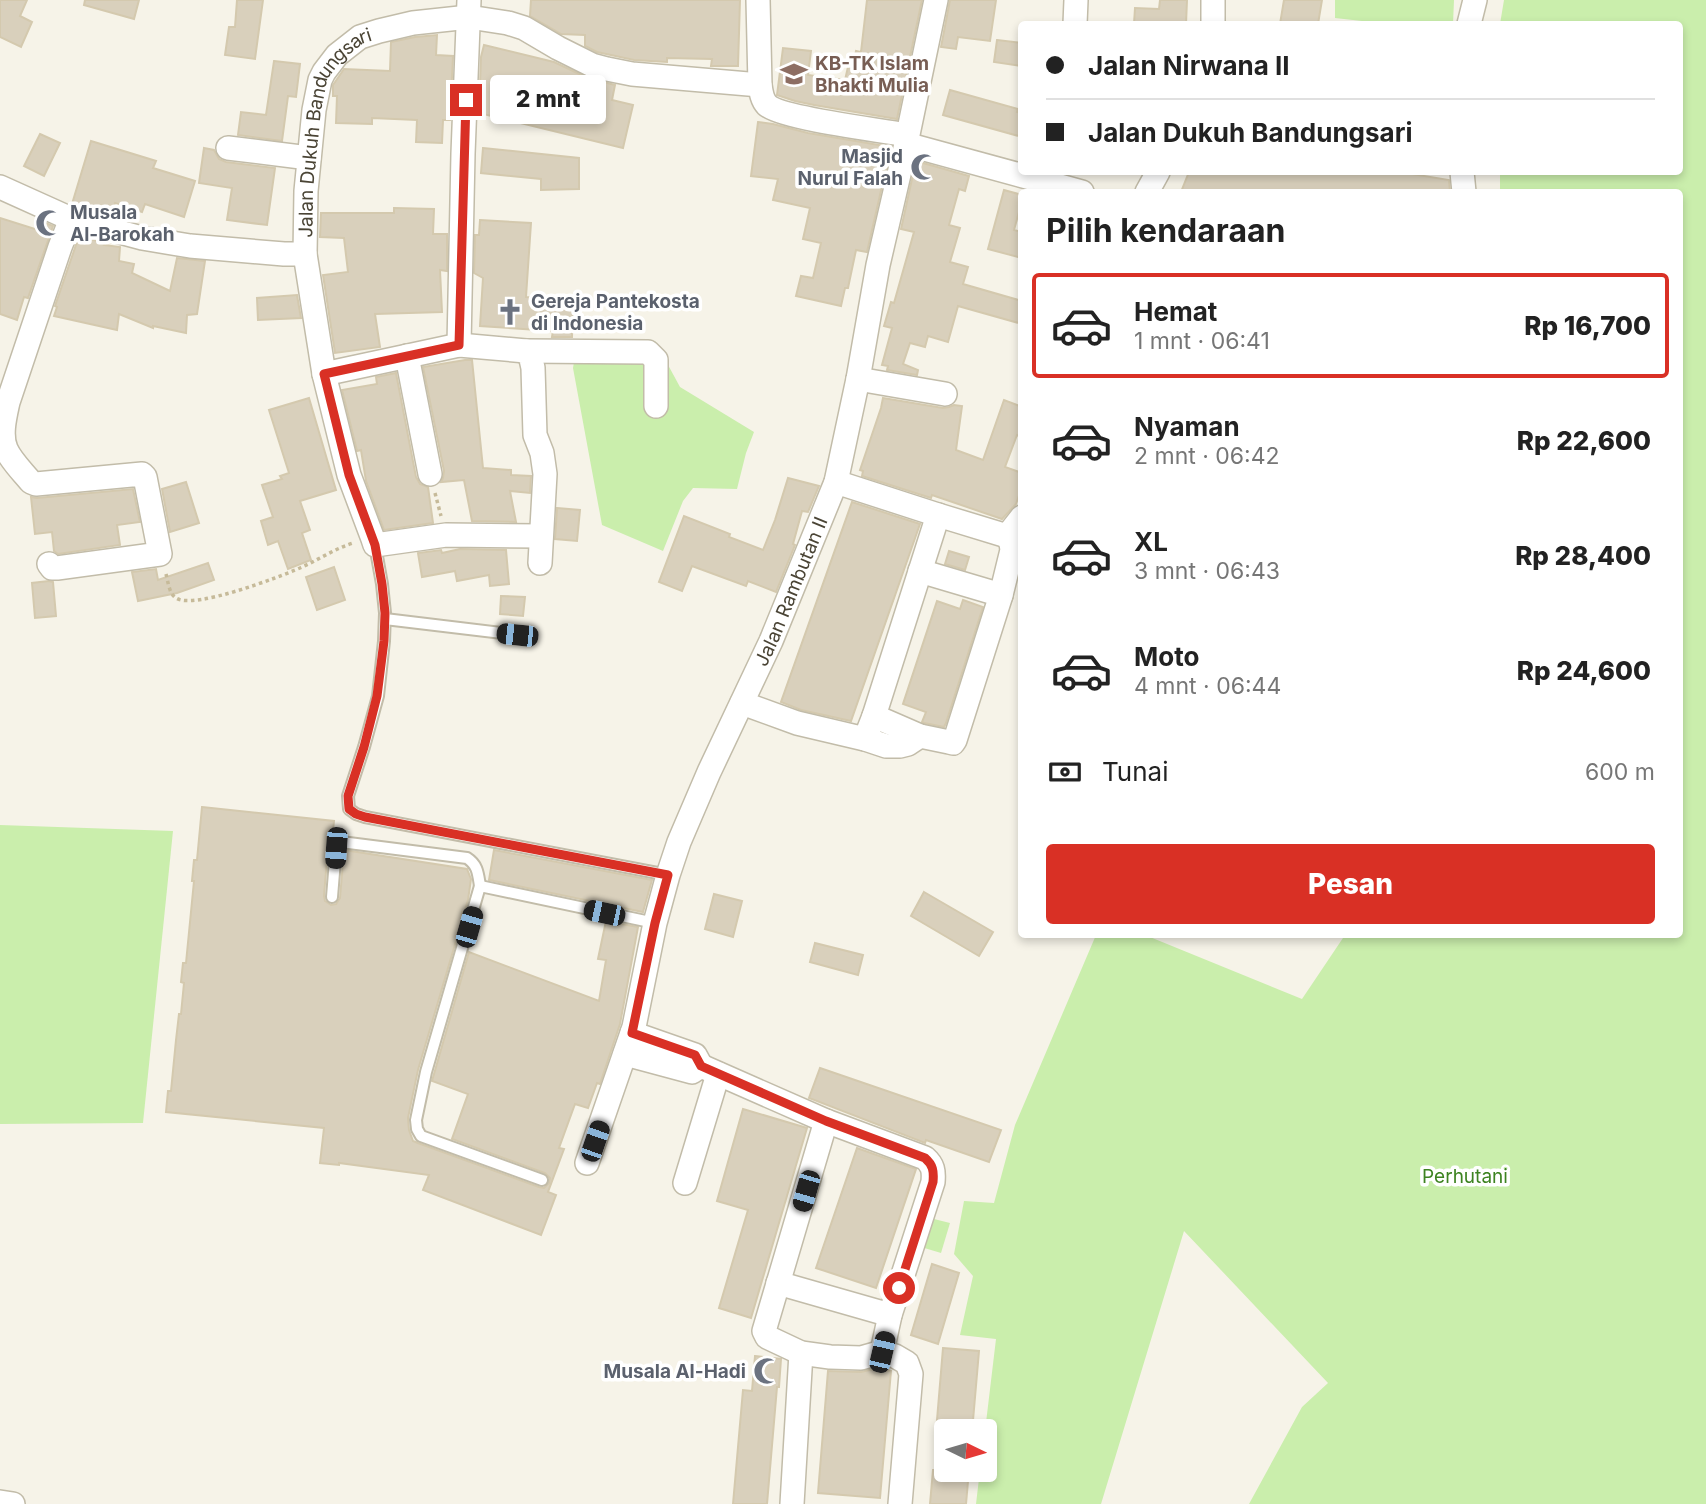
<!DOCTYPE html>
<html lang="id">
<head>
<meta charset="utf-8">
<style>
	body { margin:0; font-family:Inter,sans-serif; background:#f2f2f2; color:#222; height:100vh; display:flex; flex-direction:column; font-size:26px; white-space:nowrap }
	* { box-sizing:border-box; margin:0 }
	p { font-size:23px; color:#767676 }
	.icon { flex:none; width:38px; height:38px; fill:none; stroke:currentColor; stroke-width:2; stroke-linecap:round; stroke-linejoin:round }
	.map { position:relative; flex:1; overflow:hidden }
	.drawer { position:absolute; left:1018px; top:189px; width:665px; height:749px; display:flex; flex-direction:column; background:#fff; border-radius:7px; box-shadow:0 4px 10px #0003 }
	.drawer>* { flex:none }
	.hud { position:absolute; left:1018px; top:21px; width:665px; height:154px; border-radius:7px; box-shadow:0 4px 10px #0003; display:grid; align-content:center; height:154px; padding:0 28px; background:#fff }
	.needle { width:46px; rotate:95deg }
	.fabs { position:absolute; left:934px; top:1419px; display:grid; gap:14px }
	.fabs a { display:grid; place-items:center; width:63px; height:63px; border-radius:7px; background:#fff; box-shadow:0 4px 10px #0003; font-size:35px }
	.end { position:absolute; width:32px; height:32px; margin:-16px; border:9px solid #d93025; background:#fff; box-shadow:0 0 0 4px #fff }
	.from { border-radius:50% }
	.bubble { position:absolute; height:49px; border-radius:7px; background:#fff; box-shadow:0 4px 10px #0003; font-size:23px; font-weight:800; line-height:49px; text-align:center }
	.car { position:absolute; width:21px; height:42px; margin:-21px -10px; border-radius:9px; box-shadow:0 0 5px 2px #0007; background:linear-gradient(#222 24%,#8ab4d8 0 40%,#222 0 76%,#8ab4d8 0 86%,#222 0) }
	.hud b { display:flex; align-items:center; gap:24px; height:66px; font-size:26px }
	.hud b+b { border-top:2px solid #e0e0e0 }
	.hud i { width:18px; height:18px; background:#222 }
	ul { padding:0; list-style:none }
	li { display:flex; align-items:center; gap:21px; height:105px; margin:0 14px 10px; padding:0 14px; border:4px solid transparent; border-radius:7px }
	li div { flex:1 }
	li b { display:block; font-size:26px }
	li em { font-style:normal; font-weight:800 }
	li.on { border-color:#d93025 }
	li>.icon { width:63px; height:63px; stroke-width:1.5 }
	h2 { padding:0 28px; font-size:32px; line-height:84px }
	.pay { display:flex; align-items:center; gap:18px; height:77px; padding:0 28px; font-size:26px }
	.pay p { margin-inline-start:auto }
	.primary-button { display:flex; gap:14px; margin-top:auto; padding:14px 28px }
	.primary-button a { flex:1; height:80px; border-radius:7px; background:#d93025; color:#fff; font-size:28px; font-weight:800; line-height:80px; text-align:center }
	.map>svg:first-child { display:block }
</style>
</head>
<body>
<div class="map">
<svg width="1706" height="1504" viewBox="0 0 1706 1504">
	<rect width="100%" height="100%" fill="#f6f3e8"/>
	<g fill="#caeeac">
		<polygon points="1335,0 1454,0 1453,24 1389,24 1335,18"/>
		<polygon points="1504,0 1706,0 1706,1504 1249,1504 1302,1407 1328,1383 1184,1231 1101,1504 976,1504 980,1470 985,1470 985,1431 996,1339 960,1335 973,1276 954,1254 964,1201 994,1203 1015,1125 1096,935 1145,935 1302,999 1345,935 1680,934 1680,192 1500,192 1500,172 1680,172 1680,24 1500,24"/>
		<polygon points="578,339 655,341 680,387 754,432 746,453 737,489 693,488 683,501 663,551 602,525 573,368"/>
		<polygon points="0,825 173,831 143,1123 0,1124"/>
		<polygon points="930,1218 950,1223 941,1253 921,1247"/>
	</g>
	<g fill="#d9d0bc" stroke="#d4c9ae" stroke-width="2">
		<polygon points="0,0 27,0 20,16 32,22 21,47 0,37"/>
		<polygon points="85,0 139,0 134,19 84,5"/>
		<polygon points="237,0 263,0 255,59 225,55 229,27 235,27"/>
		<polygon points="531,0 740,0 738,66 711,66 712,59 667,58 667,62 634,60 597,52 585,46 585,35 561,34 530,16"/>
		<polygon points="867,0 922,0 897,119 814,105 795,101 777,95 783,48 811,51 808,75 845,80 848,67 853,68 856,51 861,52"/>
		<polygon points="950,0 996,0 990,41 958,37 956,49 941,47"/>
		<polygon points="1160,0 1187,0 1186,24 1134,24 1135,8 1159,9"/>
		<polygon points="1284,0 1322,0 1318,24 1280,24"/>
		<polygon points="437,35 436,55 453,56 450,120 443,120 442,143 416,142 417,120 372,118 372,124 336,123 337,96 333,96 333,85 344,69 390,71 391,42 415,37"/>
		<polygon points="997,40 1022,43 1022,66 994,62"/>
		<polygon points="484,45 554,62 588,78 615,85 612,100 633,105 623,148 479,113 481,57"/>
		<polygon points="274,61 300,64 296,97 288,96 282,141 238,135 241,112 266,115"/>
		<polygon points="950,90 1018,109 1017,112 1022,113 1022,137 943,115"/>
		<polygon points="758,122 773,124 808,133 891,147 867,252 856,250 848,288 845,288 841,306 796,296 801,276 813,278 821,243 803,239 810,208 773,200 778,179 751,176"/>
		<polygon points="40,134 60,143 44,176 24,166"/>
		<polygon points="91,141 156,161 153,168 195,181 184,217 145,204 142,212 115,203 112,215 72,204"/>
		<polygon points="204,148 214,150 219,159 226,162 275,168 267,225 227,220 232,188 199,183"/>
		<polygon points="483,148 579,158 579,189 541,190 541,179 481,173"/>
		<polygon points="916,161 969,176 965,191 959,189 949,225 960,228 950,262 968,267 963,284 1022,301 1022,324 958,306 948,342 928,336 925,347 910,343 903,364 918,370 917,375 887,370 888,366 882,365 892,328 884,326 891,302 894,303 914,232 901,229"/>
		<polygon points="1189,172 1400,172 1449,180 1450,192 1181,192"/>
		<polygon points="1004,190 1022,195 1022,201 1014,230 1022,232 1022,258 988,249"/>
		<polygon points="394,208 434,209 433,234 447,234 447,271 440,270 442,312 375,314 380,347 335,353 323,275 348,272 344,238 320,237 321,213 394,213"/>
		<polygon points="0,218 38,230 41,221 53,226 28,298 24,297 17,320 0,314"/>
		<polygon points="480,220 531,223 526,297 573,298 572,337 552,337 553,331 480,326 483,278 474,273 475,235 479,235"/>
		<polygon points="79,236 105,243 104,245 120,247 119,261 134,264 132,273 170,291 177,258 205,261 197,314 187,315 186,333 153,326 153,328 119,314 117,330 54,316 57,307 55,306"/>
		<polygon points="297,295 301,318 258,320 257,298"/>
		<polygon points="465,360 472,360 483,468 511,470 511,475 531,476 530,493 510,491 516,522 472,521 464,480 441,482 443,478 444,471 423,367"/>
		<polygon points="396,373 416,477 420,484 428,487 433,523 384,530 366,481 361,450 357,451 342,390 377,384 376,377"/>
		<polygon points="309,398 336,490 300,501 310,530 302,533 311,560 288,569 278,541 268,545 261,521 273,517 262,485 282,479 280,476 289,473 269,410"/>
		<polygon points="883,398 943,408 949,407 954,405 962,406 956,450 983,460 1004,400 1022,407 1022,437 1017,435 1005,467 1022,473 1022,487 1016,504 1002,519 932,495 931,498 862,476 863,471 860,470 881,408"/>
		<polygon points="788,478 819,486 808,512 802,511 793,544 795,545 776,592 748,581 746,586 692,566 682,591 659,582 684,516 730,534 729,537 763,550 775,520"/>
		<polygon points="186,482 199,523 170,532 162,489"/>
		<polygon points="133,489 140,522 117,525 120,545 58,554 54,551 52,532 35,534 31,497 37,498"/>
		<polygon points="852,502 920,524 851,721 801,710 781,702"/>
		<polygon points="557,508 580,510 577,541 555,539"/>
		<polygon points="460,549 506,550 509,584 490,586 489,575 457,581 455,571 422,577 418,553 441,550 442,553"/>
		<polygon points="949,551 969,557 965,570 945,564"/>
		<polygon points="208,563 214,580 177,593 138,601 132,572 156,569 158,580"/>
		<polygon points="334,567 345,600 317,610 306,577"/>
		<polygon points="49,581 53,582 56,616 35,618 32,583"/>
		<polygon points="501,596 525,597 523,616 500,614"/>
		<polygon points="963,600 983,607 946,723 944,727 924,723 922,722 926,712 903,704 937,601 960,609"/>
		<polygon points="202,807 334,821 332,840 328,847 324,896 325,901 331,905 336,904 340,898 344,850 467,869 471,879 468,900 464,913 462,912 461,924 418,1070 408,1118 409,1130 413,1141 418,1143 539,1187 544,1188 549,1183 550,1178 545,1173 452,1139 468,1094 432,1081 469,952 599,1001 606,960 598,959 606,921 638,927 620,1024 600,1084 597,1083 588,1108 575,1104 559,1148 564,1149 548,1192 556,1195 541,1235 423,1190 429,1175 339,1163 339,1165 320,1163 324,1128 166,1112 168,1091 171,1091 176,1040 179,1014 181,1014 184,983 181,982 183,963 186,963 194,881 192,881 194,860 197,860"/>
		<polygon points="494,850 652,880 643,912 489,880"/>
		<polygon points="924,892 993,932 979,956 911,916"/>
		<polygon points="714,894 742,901 733,937 705,929"/>
		<polygon points="815,943 863,955 858,975 810,962"/>
		<polygon points="820,1068 1001,1130 989,1162 926,1140 925,1143 809,1098"/>
		<polygon points="743,1109 807,1128 751,1318 719,1308 748,1210 717,1201"/>
		<polygon points="857,1148 916,1169 876,1288 816,1268"/>
		<polygon points="932,1264 959,1273 938,1344 911,1335"/>
		<polygon points="943,1348 979,1351 972,1432 936,1432"/>
		<polygon points="755,1356 781,1359 779,1387 777,1387 767,1504 733,1504 743,1390 752,1391"/>
		<polygon points="873,1369 891,1371 880,1498 818,1493 828,1371 861,1372"/>
		<polygon points="933,1470 969,1470 966,1504 930,1504"/>
	</g>
	<g fill="none" stroke-linecap="round" stroke-linejoin="round">
		<defs>
			<g id="service">
				<polyline points="375,545 382,584 385,613 384,641 378,696 364,747 348,796 349,809 356,814 365,817 668,875"/>
				<polyline points="385,619 518,635"/>
				<path d="M332,897L336,848L341,842L467,858C478,865 478,874 480,886"/>
				<polyline points="542,1180 421,1136 417,1129 416,1120 426,1072 480,886 655,923"/>
			</g>
			<g id="minor">
				<polyline points="758,0 760,85"/>
				<polyline points="1213,0 1213,24"/>
				<polyline points="1075,24 1076,0"/>
				<polyline points="1469,24 1475,0"/>
				<polyline points="906,144 1082,192"/>
				<polyline points="228,148 309,158"/>
				<polyline points="1462,172 1464,192"/>
				<polyline points="0,187 71,219 142,238 190,246 284,254 305,254"/>
				<polyline points="1147,192 1158,172"/>
				<polyline points="459,345 526,351 531,359 533,368 535,435 542,453 545,474 540,563"/>
				<polyline points="526,351 648,352 656,360 656,406"/>
				<polyline points="407,356 430,474"/>
				<polyline points="324,374 459,345 463,154 469,0"/>
				<polyline points="858,379 945,394"/>
				<polyline points="836,482 938,515 1007,536 1011,543 1012,550 1001,595 955,740 953,743 949,742 920,736 874,716"/>
				<path id="s1" d="M541,536L446,535L375,545L373,539L349,475L324,374L305,254L306,191L314,110L320,80L324,72L337,55L360,37L379,31L413,23L469,17L508,23L524,28L558,48L592,65L607,69L632,74L760,85C761,92 762,100 767,105C780,118 884,131 907,135"/>
				<polyline points="1007,536 1022,517"/>
				<path d="M49,564L52,568H57L160,554L145,477L142,474L36,484L31,482C23,472 11,461 6,449C0,435 5,416 8,402L60,247L71,219"/>
				<polyline points="920,571 1001,595"/>
				<polyline points="742,703 797,723 865,739 886,746 900,746 908,744 920,736"/>
				<polyline points="865,739 874,716 938,515"/>
				<polyline points="632,1033 695,1055 701,1066"/>
				<polyline points="625,1054 692,1072 701,1066"/>
				<path d="M701,1066L826,1121L925,1158C933,1165 934,1171 933,1182L890,1315L882,1352"/>
				<polyline points="826,1121 764,1331 767,1337 801,1353 830,1357 861,1358 882,1352 895,1356 907,1363 911,1374 900,1504"/>
				<path id="s2" d="M587,1163L634,1027L655,923L668,875L679,842L709,772L771,641L836,482L858,379L878,265L906,144L936,0"/>
				<polyline points="685,1183 718,1074"/>
				<polyline points="778,1283 890,1315"/>
				<polyline points="0,1502 13,1504"/>
				<polyline points="792,1504 801,1353"/>
			</g>
		</defs>
		<use href="#service" stroke="#c2bca9" stroke-width="14"/>
		<use href="#minor" stroke="#c2bca9" stroke-width="26"/>
		<g stroke="#c6ba99" stroke-width="3.5" stroke-dasharray="3.5 3.5" stroke-linecap="butt">
			<polyline points="435,493 441,516"/>
			<path d="M166,574C168,581 169,594 176,598C194,610 279,577 300,568C318,560 334,549 353,543"/>
		</g>
		<use href="#service" stroke="#fff" stroke-width="10"/>
		<use href="#minor" stroke="#fff" stroke-width="23"/>
	</g>
	<g fill="none" stroke-linecap="round" stroke-linejoin="round">
		<path stroke="#d93025" stroke-width="9" d="M466,100L459,345L324,374L349,475L375,545L382,584L385,613L384,641L377,696L364,747L348,796L349,809L356,814L365,817L668,875L655,923L632,1033L695,1055L701,1066L826,1121L925,1158C933,1165 934,1171 933,1182L899,1288"/>
	</g>
	<defs>
		<symbol id="school-bare" viewBox="-9 -9 18 18"><path d="M0-5L7-2L0 1L-7-2ZM-4 1L0 2.5L4 1V4Q0 6-4 4Z" fill="#8d6e63" stroke="#fff" stroke-width="2.5" paint-order="stroke"/></symbol>
		<symbol id="mosque-bare" viewBox="-9 -9 18 18"><path d="M3.5-4.9A6 6 0 1 0 3.5 4.9A5 5 0 1 1 3.5-4.9Z" fill="#6b7280" stroke="#fff" stroke-width="2.5" paint-order="stroke"/></symbol>
		<symbol id="church-bare" viewBox="-9 -9 18 18"><path d="M-1.2-6h2.4v3.5h3.3v2.4h-3.3V6h-2.4V-.1h-3.3v-2.4h3.3Z" fill="#6b7280" stroke="#fff" stroke-width="2.5" paint-order="stroke"/></symbol>
	</defs>
	<g fill-rule="evenodd">
		<use href="#school-bare" x="775" y="55" width="38" height="38"/>
		<use href="#mosque-bare" x="905" y="148" width="38" height="38"/>
		<use href="#mosque-bare" x="30" y="204" width="38" height="38"/>
		<use href="#church-bare" x="491" y="293" width="38" height="38"/>
		<use href="#mosque-bare" x="748" y="1352" width="38" height="38"/>
	</g>
	<g text-anchor="middle" stroke-width="7" stroke-linejoin="round" paint-order="stroke">
		<g font-size="19" font-weight="bold" fill="#785e54" stroke="#fff" text-anchor="start">
			<text x="815" y="70">KB-TK Islam<tspan x="815" dy="22">Bhakti Mulia</tspan></text>
		</g>
		<g font-size="19" fill="#4a4435" stroke="#fff">
			<text dy="7" stroke="none"><textPath href="#s1" startOffset="598">Jalan Dukuh Bandungsari</textPath></text>
			<text dy="7" stroke="none"><textPath href="#s2" startOffset="609">Jalan Rambutan II</textPath></text>
		</g>
		<g font-size="19" font-weight="bold" fill="#5b616d" stroke="#fff" text-anchor="end">
			<text x="903" y="163">Masjid<tspan x="903" dy="22">Nurul Falah</tspan></text>
			<text x="70" y="219" text-anchor="start">Musala<tspan x="70" dy="22">Al-Barokah</tspan></text>
			<text x="531" y="308" text-anchor="start">Gereja Pantekosta<tspan x="531" dy="22">di Indonesia</tspan></text>
			<text x="746" y="1378">Musala Al-Hadi</text>
		</g>
		<g font-size="19" fill="#3d8321" stroke="#fff">
			<text x="1465" y="1183">Perhutani</text>
		</g>
	</g>
</svg>
<div class="fabs">
<a><svg class="needle" viewBox="-14 -14 28 28"><path d="M0-13l5 13h-10z" fill="#e53935"/><path d="M0 13l5-13h-10z" fill="#767676"/></svg></a>
</div>
<i class="end from" style="left:899px;top:1288px"></i>
<i class="end" style="left:466px;top:100px"></i>
<div class="bubble" style="left:490px;top:75px;width:116px">2 mnt</div>
<i class="car" style="left:517px;top:635px;rotate:276deg"></i>
<i class="car" style="left:336px;top:848px;rotate:184deg"></i>
<i class="car" style="left:604px;top:913px;rotate:282deg"></i>
<i class="car" style="left:469px;top:927px;rotate:16deg"></i>
<i class="car" style="left:595px;top:1141px;rotate:19deg"></i>
<i class="car" style="left:806px;top:1191px;rotate:196deg"></i>
<i class="car" style="left:882px;top:1352px;rotate:13deg"></i>
<div class="hud">
<b><i class="from"></i>Jalan Nirwana II</b>
<b><i></i>Jalan Dukuh Bandungsari</b>
</div>
<section class="drawer">
<h2>Pilih kendaraan</h2>
<ul>
<li class="on"><svg class="icon" aria-label="car" viewBox="0 0 24 24"><path d="M5 17H2v-5l4-1 3-4h7l3 4 3 1v5h-3M9 17h6M6 11h13"/><circle cx="7" cy="17" r="2"/><circle cx="17" cy="17" r="2"/></svg><div><b>Hemat</b><p>1 mnt · 06:41</p></div><em>Rp 16,700</em></li>
<li><svg class="icon" aria-label="car" viewBox="0 0 24 24"><path d="M5 17H2v-5l4-1 3-4h7l3 4 3 1v5h-3M9 17h6M6 11h13"/><circle cx="7" cy="17" r="2"/><circle cx="17" cy="17" r="2"/></svg><div><b>Nyaman</b><p>2 mnt · 06:42</p></div><em>Rp 22,600</em></li>
<li><svg class="icon" aria-label="car" viewBox="0 0 24 24"><path d="M5 17H2v-5l4-1 3-4h7l3 4 3 1v5h-3M9 17h6M6 11h13"/><circle cx="7" cy="17" r="2"/><circle cx="17" cy="17" r="2"/></svg><div><b>XL</b><p>3 mnt · 06:43</p></div><em>Rp 28,400</em></li>
<li><svg class="icon" aria-label="car" viewBox="0 0 24 24"><path d="M5 17H2v-5l4-1 3-4h7l3 4 3 1v5h-3M9 17h6M6 11h13"/><circle cx="7" cy="17" r="2"/><circle cx="17" cy="17" r="2"/></svg><div><b>Moto</b><p>4 mnt · 06:44</p></div><em>Rp 24,600</em></li>
</ul>
<div class="pay"><svg class="icon" aria-label="cash" viewBox="0 0 24 24"><path d="M3 7h18v10H3z"/><circle cx="12" cy="12" r="2"/></svg>Tunai<p>600 m</p></div>
<div class="primary-button"><a>Pesan</a></div>
</section>
</div>
</body>
</html>
